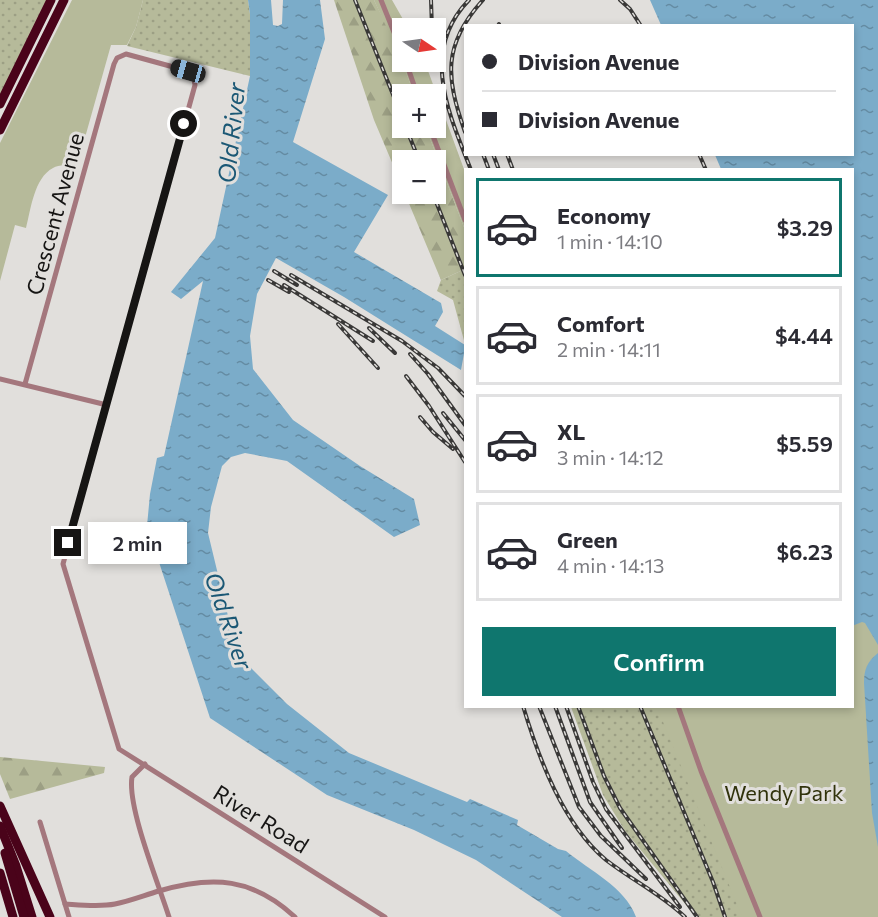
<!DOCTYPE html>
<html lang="en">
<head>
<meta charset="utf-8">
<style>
	body { margin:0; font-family:Commissioner,sans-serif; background:#f2f2f3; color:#2b2b33; height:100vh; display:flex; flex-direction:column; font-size:22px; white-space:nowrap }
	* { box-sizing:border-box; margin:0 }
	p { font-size:20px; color:#7c7c81 }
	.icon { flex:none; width:33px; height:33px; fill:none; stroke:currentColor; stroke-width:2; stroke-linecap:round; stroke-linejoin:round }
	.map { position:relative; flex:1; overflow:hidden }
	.drawer { position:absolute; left:464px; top:168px; width:390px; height:540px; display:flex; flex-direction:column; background:#fff; border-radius:0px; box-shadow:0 3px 9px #0003 }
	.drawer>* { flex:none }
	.hud { position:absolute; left:464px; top:24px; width:390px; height:132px; border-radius:0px; box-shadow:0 3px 9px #0003; display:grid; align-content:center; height:132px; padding:0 18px; background:#fff }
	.needle { width:39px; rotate:103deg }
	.buttons { position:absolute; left:392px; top:18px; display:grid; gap:12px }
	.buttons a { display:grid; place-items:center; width:54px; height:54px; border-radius:0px; background:#fff; box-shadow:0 3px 9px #0003; font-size:30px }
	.end { position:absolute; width:27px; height:27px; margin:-14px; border:8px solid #161514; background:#fff; box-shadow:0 0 0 3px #fff }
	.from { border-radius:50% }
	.bubble { position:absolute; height:42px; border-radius:0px; background:#fff; box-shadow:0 3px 9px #0003; font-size:20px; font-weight:600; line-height:42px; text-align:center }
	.car { position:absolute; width:18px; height:36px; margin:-18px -9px; border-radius:8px; box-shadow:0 0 4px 2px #0007; background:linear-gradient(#222 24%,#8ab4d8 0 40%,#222 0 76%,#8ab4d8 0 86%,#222 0) }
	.hud b { display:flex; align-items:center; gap:21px; height:57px; font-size:22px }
	.hud b+b { border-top:2px solid #e1e1e2 }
	.hud i { width:15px; height:15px; background:#2b2b33 }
	ul { padding:10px 0 0; list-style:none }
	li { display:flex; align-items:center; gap:18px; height:99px; margin:0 12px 9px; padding:0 6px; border:3px solid #e1e1e2; border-radius:0px }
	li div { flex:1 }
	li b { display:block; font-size:22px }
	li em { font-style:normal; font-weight:600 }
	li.current { border-color:#0f766e }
	li>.icon { width:54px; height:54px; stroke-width:1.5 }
	.button { display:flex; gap:12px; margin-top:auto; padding:12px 18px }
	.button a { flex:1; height:69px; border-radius:0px; background:#0f766e; color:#fff; font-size:24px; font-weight:600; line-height:69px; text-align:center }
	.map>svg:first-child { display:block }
</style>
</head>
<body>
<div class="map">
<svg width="878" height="917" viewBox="0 0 878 917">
	<defs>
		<pattern id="grass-dots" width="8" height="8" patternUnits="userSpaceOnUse" patternTransform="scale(1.5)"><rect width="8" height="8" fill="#b6ba9a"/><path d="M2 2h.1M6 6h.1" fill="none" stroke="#9c9f84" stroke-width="1.8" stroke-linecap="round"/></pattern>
		<pattern id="forest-firs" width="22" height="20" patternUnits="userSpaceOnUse" patternTransform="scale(1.5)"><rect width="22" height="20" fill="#b6ba9a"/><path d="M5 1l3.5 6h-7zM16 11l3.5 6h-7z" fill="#9c9f84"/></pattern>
		<pattern id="water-ripples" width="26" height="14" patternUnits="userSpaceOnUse" patternTransform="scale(1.5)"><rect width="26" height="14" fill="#7bacc9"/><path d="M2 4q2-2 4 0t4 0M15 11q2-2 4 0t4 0" fill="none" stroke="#648ba2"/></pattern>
	</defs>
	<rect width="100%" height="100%" fill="#e1dfdc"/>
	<g fill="url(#grass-dots)">
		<polygon points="0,0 51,0 0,104"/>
		<polygon points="143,0 248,0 250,14 250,76 127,46 136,27"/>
		<polygon points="465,269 465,344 453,300 437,291 441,280"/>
		<polygon points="571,707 670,707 755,917 696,917 625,831 603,795"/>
	</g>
	<g fill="url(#forest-firs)">
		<polygon points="334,0 374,0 396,45 414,94 402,94 402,128 426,128 465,230 465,269 441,280 405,194 435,194 435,160 402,160 402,186 374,120"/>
		<polygon points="0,757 105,767 104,773 10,799 0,774"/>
	</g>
	<g fill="#b6ba9a">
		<path d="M72,0H143L136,27L127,45H111L77,166C69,166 59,164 53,168C34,178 31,209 26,228L15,225L0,281V143Z"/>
		<polygon points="374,0 392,0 408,28 402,28 402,61"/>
		<polygon points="402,62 424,62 427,68 465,172 465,230 426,128 435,128 435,94 414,94"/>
		<polygon points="852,607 878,637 878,917 742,917 657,707 852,706"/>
	</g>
	<g fill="url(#water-ripples)">
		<path d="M248,0H271L273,25L278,26L282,24L283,0H320L325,39L293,142L388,195L354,252L441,303L443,312L435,326L465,345V348L461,370L344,297L276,258L257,294L250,336L253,369L293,420L360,466L414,499L420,525L394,537L287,461L245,453L231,457L222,466L211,507L208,533L235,645L252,669L287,704L349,753L467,802L470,799L518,820L517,825L558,849L566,851C590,871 624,886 636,917H562L476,860L414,830L327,795L210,718L156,553L145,547L150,494L157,458L164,456L203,281L181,299L171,292L215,238L250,76V14Z"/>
		<polygon points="650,0 878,0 878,645 865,623 862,622 852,626 852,170 721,169 715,155 852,154 852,26 661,25"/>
		<path d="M878,653V847L872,813L864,683C864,669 867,662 878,653Z"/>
	</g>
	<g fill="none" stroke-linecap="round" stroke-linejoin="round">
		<g stroke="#a4777d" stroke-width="5">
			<polyline points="381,0 402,52"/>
			<polyline points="406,62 417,94"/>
			<polyline points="430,128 465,220"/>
			<polyline points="0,379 107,405"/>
			<polyline points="25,384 114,64 117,58 126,54 188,71 194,79 195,85 63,564 119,749 385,917"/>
			<polyline points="678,706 701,771 760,917"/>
			<path d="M145,764L132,777C127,807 159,885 169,917"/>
			<polyline points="40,822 69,917"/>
			<path d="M65,904C81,905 100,907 115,904C130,901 145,895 159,891C213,875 253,878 295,917"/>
		</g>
		<g stroke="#4a031a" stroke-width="9">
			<polyline points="0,104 51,0"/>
			<polyline points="0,130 64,0"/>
			<polyline points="0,806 50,917"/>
			<polyline points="0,826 16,866 32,917"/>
			<polyline points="5,853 24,917"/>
			<polyline points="0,873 13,917"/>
		</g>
		<defs>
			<g id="rail">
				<polyline points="355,0 402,117"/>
				<polyline points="431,0 432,28"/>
				<path d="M469,0C419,51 449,114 471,170"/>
				<polyline points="620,0 630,9 641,26"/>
				<polyline points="498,26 499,24"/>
				<polyline points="406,128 419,160"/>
				<path d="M465,132C446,78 442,45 483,0"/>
				<polyline points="483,154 489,170"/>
				<polyline points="493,154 499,170"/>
				<polyline points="507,154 513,170"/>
				<polyline points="699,154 706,170"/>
				<polyline points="433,194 465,275"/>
				<polyline points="274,271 297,285"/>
				<polyline points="291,275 402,341 438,368 465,396"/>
				<polyline points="268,280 289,292"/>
				<polyline points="284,285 373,341"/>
				<polyline points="338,324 378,368"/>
				<polyline points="369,328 395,353"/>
				<polyline points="410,354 428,374 465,425"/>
				<polyline points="406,376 429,406 465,462"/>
				<polyline points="443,413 465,440"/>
				<polyline points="420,417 433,432 453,449"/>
				<path d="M523,706C539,759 563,824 606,860C632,880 662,895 685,917"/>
				<polyline points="539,706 579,807 601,836 646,879"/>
				<polyline points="555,706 590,802 622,848"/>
				<polyline points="566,706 593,782 606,809 680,907"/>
				<polyline points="578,706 604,776 620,808 697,917"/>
				<polyline points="640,706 713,882 725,917"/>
			</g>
		</defs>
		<use href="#rail" stroke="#393837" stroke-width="4"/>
		<use href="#rail" stroke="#e1dfdc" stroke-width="1.5" stroke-dasharray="4.5" stroke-linecap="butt"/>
	</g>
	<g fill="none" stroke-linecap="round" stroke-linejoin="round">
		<polyline stroke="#161514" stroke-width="8" points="68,543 184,124"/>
	</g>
	<g text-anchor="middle" stroke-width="6" stroke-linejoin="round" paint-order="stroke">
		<g font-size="22" fill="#161514" stroke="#e1dfdc">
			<text transform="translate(55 214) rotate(-75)" y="8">Crescent Avenue</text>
			<text transform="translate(261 819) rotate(32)" y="8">River Road</text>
		</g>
		<g font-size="22" fill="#31330c" stroke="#e1dfdc">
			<text x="784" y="801">Wendy Park</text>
		</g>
		<g font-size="24" font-style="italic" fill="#1b5875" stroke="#e1dfdc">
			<text transform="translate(232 133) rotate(-84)" y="8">Old River</text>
			<text transform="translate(228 621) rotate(71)" y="8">Old River</text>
		</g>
	</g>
</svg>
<div class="buttons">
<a><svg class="needle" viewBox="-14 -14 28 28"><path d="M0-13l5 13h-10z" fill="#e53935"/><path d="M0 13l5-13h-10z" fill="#7c7c81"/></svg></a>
<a>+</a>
<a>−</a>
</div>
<i class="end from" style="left:184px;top:124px"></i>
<i class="end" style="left:68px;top:543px"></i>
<div class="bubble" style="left:88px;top:522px;width:99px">2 min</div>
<i class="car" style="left:188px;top:71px;rotate:286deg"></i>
<div class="hud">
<b><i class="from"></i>Division Avenue</b>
<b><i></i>Division Avenue</b>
</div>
<section class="drawer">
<ul>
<li class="current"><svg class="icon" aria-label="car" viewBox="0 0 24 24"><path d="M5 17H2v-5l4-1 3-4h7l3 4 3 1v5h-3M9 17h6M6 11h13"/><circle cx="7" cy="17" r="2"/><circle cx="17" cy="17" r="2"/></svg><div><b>Economy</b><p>1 min · 14:10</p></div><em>$3.29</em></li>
<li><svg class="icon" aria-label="car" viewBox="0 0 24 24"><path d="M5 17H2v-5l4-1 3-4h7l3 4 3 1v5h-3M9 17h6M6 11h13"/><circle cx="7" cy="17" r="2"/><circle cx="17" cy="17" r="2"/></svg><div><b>Comfort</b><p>2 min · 14:11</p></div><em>$4.44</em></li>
<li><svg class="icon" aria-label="car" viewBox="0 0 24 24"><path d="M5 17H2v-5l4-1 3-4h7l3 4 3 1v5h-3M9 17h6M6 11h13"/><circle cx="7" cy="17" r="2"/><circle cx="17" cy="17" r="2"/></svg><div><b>XL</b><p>3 min · 14:12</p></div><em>$5.59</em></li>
<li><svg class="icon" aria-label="car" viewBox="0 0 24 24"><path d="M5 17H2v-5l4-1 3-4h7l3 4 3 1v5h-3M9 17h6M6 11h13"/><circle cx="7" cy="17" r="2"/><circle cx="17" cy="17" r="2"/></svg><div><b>Green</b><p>4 min · 14:13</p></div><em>$6.23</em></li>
</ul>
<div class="button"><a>Confirm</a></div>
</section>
</div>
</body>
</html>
